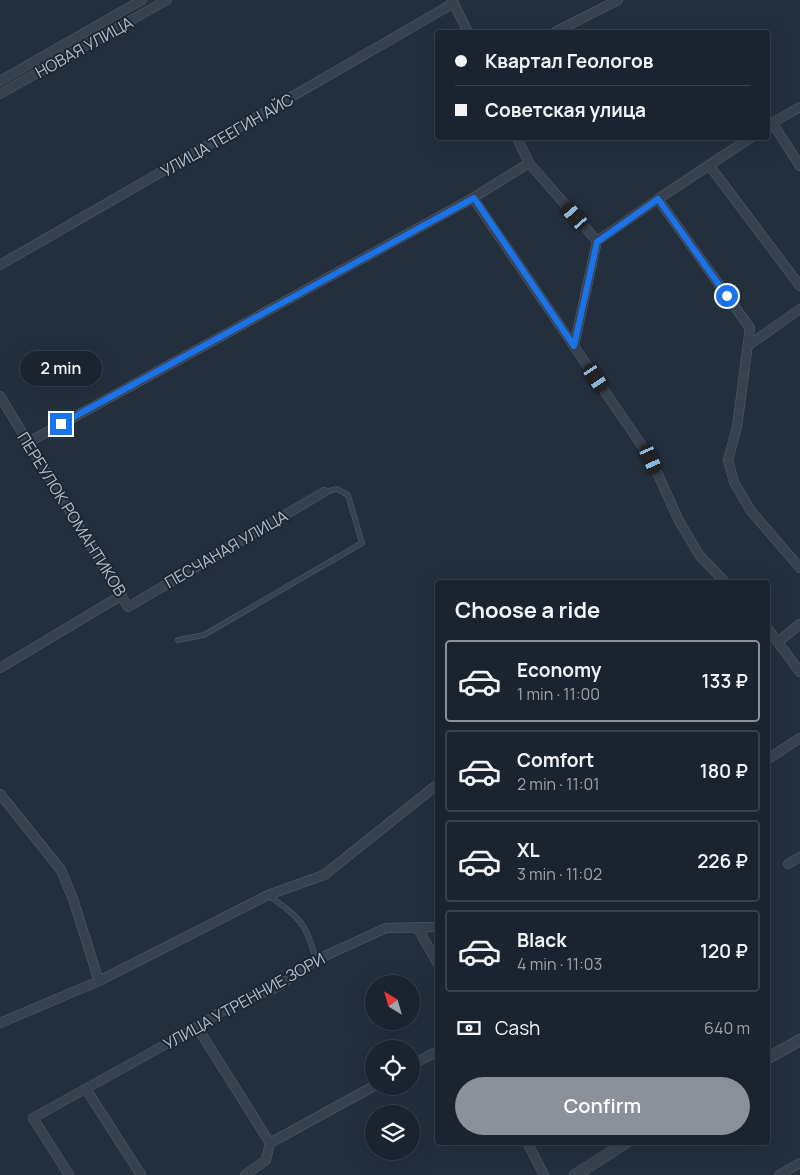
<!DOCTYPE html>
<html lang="en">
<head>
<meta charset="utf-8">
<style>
	body { margin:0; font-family:Manrope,sans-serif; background:#282f3a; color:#f1f3f6; height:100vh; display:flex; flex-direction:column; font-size:19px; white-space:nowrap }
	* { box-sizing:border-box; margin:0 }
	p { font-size:16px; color:#a0a4aa }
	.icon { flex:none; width:28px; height:28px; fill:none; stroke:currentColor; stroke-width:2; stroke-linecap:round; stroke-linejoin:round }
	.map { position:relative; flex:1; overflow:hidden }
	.sheet { position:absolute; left:435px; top:580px; width:335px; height:565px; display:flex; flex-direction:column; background:#1b232e; border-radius:5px; box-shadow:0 5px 20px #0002,0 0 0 1px #39404a }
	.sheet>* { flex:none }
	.guide { position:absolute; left:435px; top:30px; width:335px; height:110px; border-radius:5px; box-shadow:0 5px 20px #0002,0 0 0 1px #39404a; display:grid; align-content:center; height:110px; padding:0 20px; background:#1b232e }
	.needle { width:32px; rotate:323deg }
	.controls { position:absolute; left:365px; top:975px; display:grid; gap:10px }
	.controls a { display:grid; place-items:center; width:55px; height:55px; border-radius:50%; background:#1b232e; box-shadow:0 5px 20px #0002,0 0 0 1px #39404a; font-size:25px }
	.end { position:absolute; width:22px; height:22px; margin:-11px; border:6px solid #1a73e8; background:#fff; box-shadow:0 0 0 2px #fff }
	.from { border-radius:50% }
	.bubble { position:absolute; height:35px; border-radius:18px; background:#1b232e; box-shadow:0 5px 20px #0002,0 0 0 1px #39404a; font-size:16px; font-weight:600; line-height:35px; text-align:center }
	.car { position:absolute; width:15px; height:30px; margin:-15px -8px; border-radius:6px; box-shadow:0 0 4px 1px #0007; background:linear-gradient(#222 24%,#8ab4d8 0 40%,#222 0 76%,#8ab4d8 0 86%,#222 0) }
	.guide b { display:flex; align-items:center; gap:18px; height:48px; font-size:19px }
	.guide b+b { border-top:1px solid #39404a }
	.guide i { width:12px; height:12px; background:#f1f3f6 }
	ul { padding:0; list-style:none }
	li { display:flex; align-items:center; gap:15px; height:82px; margin:0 10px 8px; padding:0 10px; border:2px solid #39404a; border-radius:5px }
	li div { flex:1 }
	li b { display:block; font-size:19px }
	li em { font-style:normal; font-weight:600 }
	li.active { border-color:#8c9099 }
	li>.icon { width:45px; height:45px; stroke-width:1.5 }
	h2 { padding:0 20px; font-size:22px; line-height:60px }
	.pay { display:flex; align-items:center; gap:12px; height:55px; padding:0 20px; font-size:19px }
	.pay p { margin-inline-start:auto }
	.primary-button { display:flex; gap:10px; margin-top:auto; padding:10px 20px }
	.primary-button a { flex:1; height:58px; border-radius:30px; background:#8c9099; color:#fff; font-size:20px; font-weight:600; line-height:58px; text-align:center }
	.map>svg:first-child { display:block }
</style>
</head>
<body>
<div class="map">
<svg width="800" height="1175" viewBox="0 0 800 1175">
	<rect width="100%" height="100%" fill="#242f3e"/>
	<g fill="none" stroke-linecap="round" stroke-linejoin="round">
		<defs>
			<g id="service">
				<polyline points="178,640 204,635 362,543 348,495 337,489 324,492"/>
				<path d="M269,896C300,918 306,922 316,960"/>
			</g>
			<g id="minor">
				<polyline points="452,0 468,32"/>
				<polyline points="555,32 618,0"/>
				<polyline points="0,81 142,0"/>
				<polyline points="0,94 167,0"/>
				<polyline points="772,122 800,166"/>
				<polyline points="768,125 800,107"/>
				<polyline points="517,138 529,163 597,241"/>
				<polyline points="750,138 658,199 750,328 737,427 728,460 734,482 751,511 800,568"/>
				<polyline points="709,165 800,286"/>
				<polyline points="473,198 651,459 679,521 700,556 725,582"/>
				<polyline points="0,265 454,3"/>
				<polyline points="749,345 800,309"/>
				<polyline points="574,346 597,241 658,199"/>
				<polyline points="0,396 128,607 324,492"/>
				<polyline points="27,443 473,198 529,163"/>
				<polyline points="768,629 800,672"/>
				<polyline points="779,641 800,624"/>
				<polyline points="0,668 122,595"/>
				<polyline points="768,759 800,738"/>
				<polyline points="0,794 61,870 73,899 99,981"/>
				<polyline points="788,864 800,857"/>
				<polyline points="417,927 438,964"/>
				<polyline points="0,1023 99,981 268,895 324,875 438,784"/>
				<polyline points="197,1027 270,1143"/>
				<polyline points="411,1065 438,1051"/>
				<polyline points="86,1089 141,1175"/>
				<polyline points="527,1142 544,1175"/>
				<polyline points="270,1143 374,1086"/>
				<polyline points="69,1175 33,1118 197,1027 232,1005 277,987 316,960 386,928 438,927"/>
				<polyline points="245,1175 266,1160 270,1143"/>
				<polyline points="779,1175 800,1163"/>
			</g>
			<g id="tertiary">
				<polyline points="768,1058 800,1040"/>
				<polyline points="575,1175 627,1142"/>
			</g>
		</defs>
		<use href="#service" stroke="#565f6c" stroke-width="5.5"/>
		<use href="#minor" stroke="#565f6c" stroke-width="10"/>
		<use href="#tertiary" stroke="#565f6c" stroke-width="12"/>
		<use href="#service" stroke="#38414e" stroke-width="4.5"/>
		<use href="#minor" stroke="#38414e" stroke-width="9"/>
		<use href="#tertiary" stroke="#38414e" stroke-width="11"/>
	</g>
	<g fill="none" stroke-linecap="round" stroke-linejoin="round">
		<polyline stroke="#1a73e8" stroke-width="6" points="61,424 474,198 574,346 597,242 658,199 727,296"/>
	</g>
	<g text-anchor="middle" stroke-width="4" stroke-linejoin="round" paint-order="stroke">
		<g font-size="16" fill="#b4bcc9" stroke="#1d2633">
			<text transform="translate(84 47) rotate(-29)" y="6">НОВАЯ УЛИЦА</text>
			<text transform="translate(227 135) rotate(-30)" y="6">УЛИЦА ТЕЕГИН АЙС</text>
			<text transform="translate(72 514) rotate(58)" y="6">ПЕРЕУЛОК РОМАНТИКОВ</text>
			<text transform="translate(226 549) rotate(-30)" y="6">ПЕСЧАНАЯ УЛИЦА</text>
			<text transform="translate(244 1001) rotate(-29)" y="6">УЛИЦА УТРЕННИЕ ЗОРИ</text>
		</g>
	</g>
</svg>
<div class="controls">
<a><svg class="needle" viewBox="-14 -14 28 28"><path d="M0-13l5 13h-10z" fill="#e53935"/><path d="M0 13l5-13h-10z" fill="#a0a4aa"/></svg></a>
<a><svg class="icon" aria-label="locate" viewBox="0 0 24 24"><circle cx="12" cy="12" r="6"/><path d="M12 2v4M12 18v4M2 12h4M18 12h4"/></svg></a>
<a><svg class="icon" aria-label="layers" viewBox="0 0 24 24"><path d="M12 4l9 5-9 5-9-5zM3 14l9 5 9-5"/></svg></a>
</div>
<i class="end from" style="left:727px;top:296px"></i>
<i class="end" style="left:61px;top:424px"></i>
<div class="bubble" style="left:20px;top:351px;width:82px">2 min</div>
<i class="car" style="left:575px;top:216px;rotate:319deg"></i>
<i class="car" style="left:596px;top:378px;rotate:146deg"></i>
<i class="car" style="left:651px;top:459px;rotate:156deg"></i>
<div class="guide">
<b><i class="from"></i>Квартал Геологов</b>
<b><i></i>Советская улица</b>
</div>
<section class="sheet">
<h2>Choose a ride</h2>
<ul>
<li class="active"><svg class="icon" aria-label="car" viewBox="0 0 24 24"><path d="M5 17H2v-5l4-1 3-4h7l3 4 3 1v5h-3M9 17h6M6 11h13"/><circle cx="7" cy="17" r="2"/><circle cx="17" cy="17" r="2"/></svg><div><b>Economy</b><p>1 min · 11:00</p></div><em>133 ₽</em></li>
<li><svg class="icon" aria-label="car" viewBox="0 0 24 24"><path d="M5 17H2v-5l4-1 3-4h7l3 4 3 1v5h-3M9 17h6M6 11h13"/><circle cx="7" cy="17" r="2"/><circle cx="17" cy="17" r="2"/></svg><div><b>Comfort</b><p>2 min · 11:01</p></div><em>180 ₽</em></li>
<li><svg class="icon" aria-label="car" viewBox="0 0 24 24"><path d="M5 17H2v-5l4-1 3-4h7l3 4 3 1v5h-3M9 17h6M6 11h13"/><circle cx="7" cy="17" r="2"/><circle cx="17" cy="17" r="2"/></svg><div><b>XL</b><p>3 min · 11:02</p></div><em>226 ₽</em></li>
<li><svg class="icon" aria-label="car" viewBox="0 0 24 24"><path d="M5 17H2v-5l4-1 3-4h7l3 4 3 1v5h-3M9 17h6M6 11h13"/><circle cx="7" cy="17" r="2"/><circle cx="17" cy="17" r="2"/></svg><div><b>Black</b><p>4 min · 11:03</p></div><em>120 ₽</em></li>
</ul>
<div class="pay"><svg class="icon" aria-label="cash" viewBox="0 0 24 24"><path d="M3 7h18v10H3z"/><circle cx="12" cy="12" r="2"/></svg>Cash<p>640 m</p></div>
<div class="primary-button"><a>Confirm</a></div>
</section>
</div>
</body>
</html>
